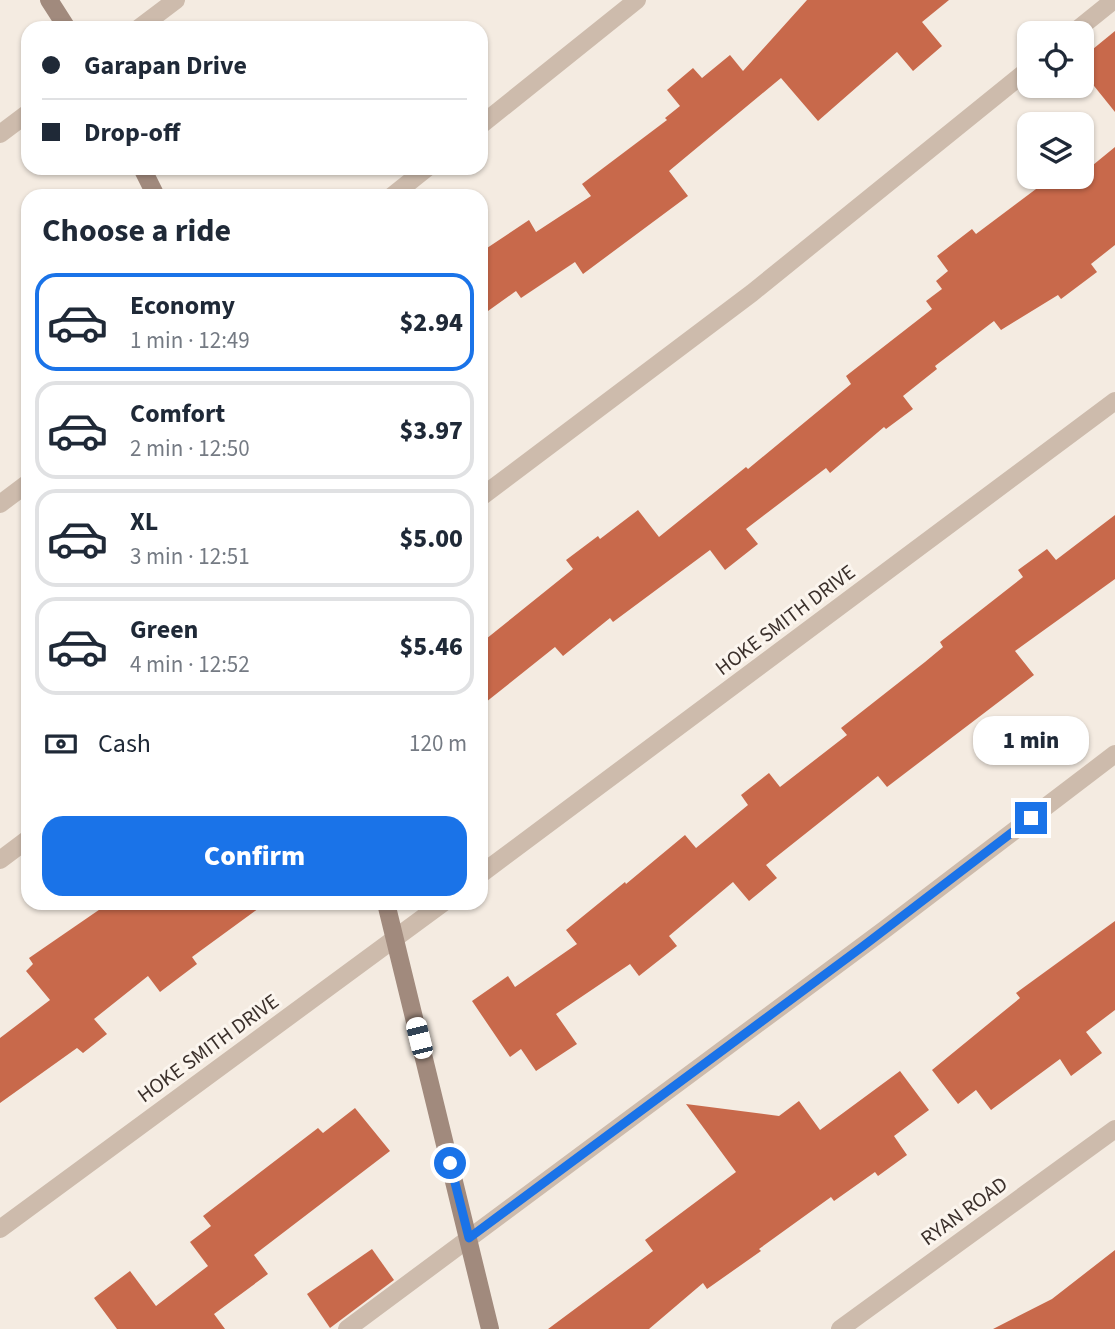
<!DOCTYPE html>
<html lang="en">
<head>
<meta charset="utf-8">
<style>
	body { margin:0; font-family:"Source Sans 3",sans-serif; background:#f2f2f3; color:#1f2937; height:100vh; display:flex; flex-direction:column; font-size:26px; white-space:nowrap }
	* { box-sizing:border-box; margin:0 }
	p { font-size:23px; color:#747a83 }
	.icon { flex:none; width:38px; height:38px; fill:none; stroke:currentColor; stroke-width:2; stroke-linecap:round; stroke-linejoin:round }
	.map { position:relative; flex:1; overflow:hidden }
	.sheet { position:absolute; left:21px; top:189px; width:467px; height:721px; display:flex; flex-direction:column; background:#fff; border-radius:21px; box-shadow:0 2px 5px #0004 }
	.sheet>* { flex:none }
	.top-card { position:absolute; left:21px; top:21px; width:467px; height:154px; border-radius:21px; box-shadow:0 2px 5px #0004; display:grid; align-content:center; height:154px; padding:0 21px; background:#fff }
	.fabs { position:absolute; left:1017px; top:21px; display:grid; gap:14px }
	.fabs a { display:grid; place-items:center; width:77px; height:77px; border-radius:14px; background:#fff; box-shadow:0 2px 5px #0004; font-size:35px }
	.end { position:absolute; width:32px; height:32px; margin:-16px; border:9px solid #1a73e8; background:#fff; box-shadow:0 0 0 4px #fff }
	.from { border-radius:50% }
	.bubble { position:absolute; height:49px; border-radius:21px; background:#fff; box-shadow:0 2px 5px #0004; font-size:23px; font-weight:800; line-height:49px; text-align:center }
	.car { position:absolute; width:21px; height:42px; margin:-21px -10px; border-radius:9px; box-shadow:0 0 5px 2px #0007; background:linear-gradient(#fff 24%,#345 0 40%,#fff 0 76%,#345 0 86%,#fff 0) }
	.top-card b { display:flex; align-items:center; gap:24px; height:66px; font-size:26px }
	.top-card b+b { border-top:2px solid #e0e1e3 }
	.top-card i { width:18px; height:18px; background:#1f2937 }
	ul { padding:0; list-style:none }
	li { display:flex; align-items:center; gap:21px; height:98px; margin:0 14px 10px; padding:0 7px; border:4px solid #e0e1e3; border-radius:21px }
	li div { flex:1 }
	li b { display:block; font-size:26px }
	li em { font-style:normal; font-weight:800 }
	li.current { border-color:#1a73e8 }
	li>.icon { width:63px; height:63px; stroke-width:1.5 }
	h2 { padding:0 21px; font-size:32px; line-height:84px }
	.pay { display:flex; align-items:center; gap:18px; height:77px; padding:0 21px; font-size:26px }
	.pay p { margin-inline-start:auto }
	.button { display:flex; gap:14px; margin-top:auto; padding:14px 21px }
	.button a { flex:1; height:80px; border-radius:21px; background:#1a73e8; color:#fff; font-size:28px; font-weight:800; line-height:80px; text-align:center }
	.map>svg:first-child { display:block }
</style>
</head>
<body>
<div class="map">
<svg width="1115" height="1329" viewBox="0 0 1115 1329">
	<rect width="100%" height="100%" fill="#f4ebe1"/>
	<g fill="#c8694b">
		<polygon points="807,0 949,0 922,22 942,46 913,71 897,52 818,121 781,78 669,171 688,196 583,274 575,262 521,298 516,291 481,316 481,252 529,220 536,232 591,196 582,184 667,120 665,118 680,106 667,90 693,68 702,78 730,55 743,71"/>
		<polygon points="1115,31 1115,112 1082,71 1082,58"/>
		<polygon points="1115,147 1115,245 1091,264 1097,272 1061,299 1058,295 1001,330 994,321 935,366 937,369 903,396 913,409 886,429 884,427 830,473 826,468 746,529 758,544 725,570 710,550 613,622 610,618 563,656 555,647 481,706 481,643 573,569 566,560 598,536 600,539 638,510 659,537 746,467 748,469 851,384 846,376 932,309 926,301 942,289 936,281 948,271 937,256 972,229 976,234 1052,177 1082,177 1082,174"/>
		<polygon points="1115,515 1115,579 1015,651 1034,675 887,787 878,776 766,865 777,878 749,901 733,882 669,936 677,946 639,976 630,964 556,1014 577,1044 536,1071 521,1049 510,1057 472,1001 508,976 515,987 577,944 566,930 625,882 626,884 685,835 696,848 748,805 741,795 769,773 780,787 847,735 841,728 925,662 943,647 940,642 1023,577 1018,570 1047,549 1056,560"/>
		<polygon points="109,903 266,903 192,957 197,964 160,992 148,976 94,1019 107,1034 83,1053 77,1048 0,1103 0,1038 50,1000 26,971 33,964 29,958"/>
		<polygon points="1115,921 1115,1010 1086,1032 1102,1053 1071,1076 1060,1059 991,1110 976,1090 958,1104 932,1070 1020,998 1016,993"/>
		<polygon points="900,1071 929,1110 894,1136 907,1155 878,1176 875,1172 834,1201 831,1197 759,1249 761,1251 707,1289 703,1283 649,1329 548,1329 653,1251 645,1240 736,1172 686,1104 779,1116 799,1101 820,1130"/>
		<polygon points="355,1108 390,1151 254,1255 268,1274 214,1314 225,1329 117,1329 94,1298 130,1271 156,1306 208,1266 190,1242 211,1226 203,1216 318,1128 323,1133"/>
		<polygon points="372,1249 394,1280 330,1328 307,1294"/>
		<polygon points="1115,1250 1115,1329 993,1329 1052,1299"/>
	</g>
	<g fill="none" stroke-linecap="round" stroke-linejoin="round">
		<g stroke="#cdbbac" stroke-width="18">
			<polyline points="139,28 176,0"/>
			<polyline points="1073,33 1114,0"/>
			<polyline points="0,134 28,113"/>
			<polyline points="481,497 752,293 1029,69"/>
			<polyline points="0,860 28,839"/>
			<polyline points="347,1329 884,930 1115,754"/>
		</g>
		<g stroke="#cdbbac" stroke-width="18">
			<polyline points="481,125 637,0"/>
			<polyline points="392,196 427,168"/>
			<polyline points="0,504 28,483"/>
			<polyline points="481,874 1115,401"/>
			<polyline points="0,1229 443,903"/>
			<polyline points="840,1329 1115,1129"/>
		</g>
		<g stroke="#a18a7d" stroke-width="18">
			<polyline points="49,0 67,28"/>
			<polyline points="142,168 156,196"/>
			<polyline points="386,903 490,1329"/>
		</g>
	</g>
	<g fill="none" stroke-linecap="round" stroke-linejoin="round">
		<polyline stroke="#1a73e8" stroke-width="9" points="450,1163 469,1238 862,947 1031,818"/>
	</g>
	<g text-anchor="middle" stroke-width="6" stroke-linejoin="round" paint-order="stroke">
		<g font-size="21" fill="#3b302b" stroke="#fbf5ee">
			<text transform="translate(785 620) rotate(-37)" y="7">HOKE SMITH DRIVE</text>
			<text transform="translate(208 1048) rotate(-36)" y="7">HOKE SMITH DRIVE</text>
			<text transform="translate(964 1211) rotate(-36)" y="7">RYAN ROAD</text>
		</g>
	</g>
</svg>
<div class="fabs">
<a><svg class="icon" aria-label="locate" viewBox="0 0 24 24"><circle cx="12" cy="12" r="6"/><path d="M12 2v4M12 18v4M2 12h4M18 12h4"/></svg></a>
<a><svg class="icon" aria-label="layers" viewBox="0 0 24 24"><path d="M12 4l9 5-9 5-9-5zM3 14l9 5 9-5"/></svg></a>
</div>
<i class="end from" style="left:450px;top:1163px"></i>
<i class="end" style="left:1031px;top:818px"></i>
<div class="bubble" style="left:973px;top:716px;width:116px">1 min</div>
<i class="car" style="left:419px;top:1038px;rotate:346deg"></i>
<div class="top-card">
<b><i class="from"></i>Garapan Drive</b>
<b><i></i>Drop-off</b>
</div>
<section class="sheet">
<h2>Choose a ride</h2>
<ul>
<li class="current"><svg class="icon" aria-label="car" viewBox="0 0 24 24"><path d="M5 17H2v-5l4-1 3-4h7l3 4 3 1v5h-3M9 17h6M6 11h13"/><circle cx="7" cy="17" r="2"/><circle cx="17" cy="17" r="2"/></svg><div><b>Economy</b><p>1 min · 12:49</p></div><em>$2.94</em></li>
<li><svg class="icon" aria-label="car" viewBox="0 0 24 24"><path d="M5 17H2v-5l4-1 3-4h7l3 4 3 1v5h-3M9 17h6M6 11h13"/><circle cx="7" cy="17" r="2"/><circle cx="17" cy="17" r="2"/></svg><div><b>Comfort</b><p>2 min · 12:50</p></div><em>$3.97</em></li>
<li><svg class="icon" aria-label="car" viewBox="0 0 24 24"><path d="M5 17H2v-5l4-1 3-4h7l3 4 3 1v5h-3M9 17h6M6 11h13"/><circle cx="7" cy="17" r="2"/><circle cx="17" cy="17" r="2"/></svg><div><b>XL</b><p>3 min · 12:51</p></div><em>$5.00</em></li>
<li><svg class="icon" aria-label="car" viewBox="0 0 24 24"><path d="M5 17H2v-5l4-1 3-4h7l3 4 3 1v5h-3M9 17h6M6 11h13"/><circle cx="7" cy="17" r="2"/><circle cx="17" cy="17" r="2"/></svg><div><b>Green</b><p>4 min · 12:52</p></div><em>$5.46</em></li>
</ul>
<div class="pay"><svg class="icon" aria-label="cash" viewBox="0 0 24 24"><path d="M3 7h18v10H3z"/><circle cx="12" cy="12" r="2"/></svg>Cash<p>120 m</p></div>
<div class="button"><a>Confirm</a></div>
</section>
</div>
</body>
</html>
